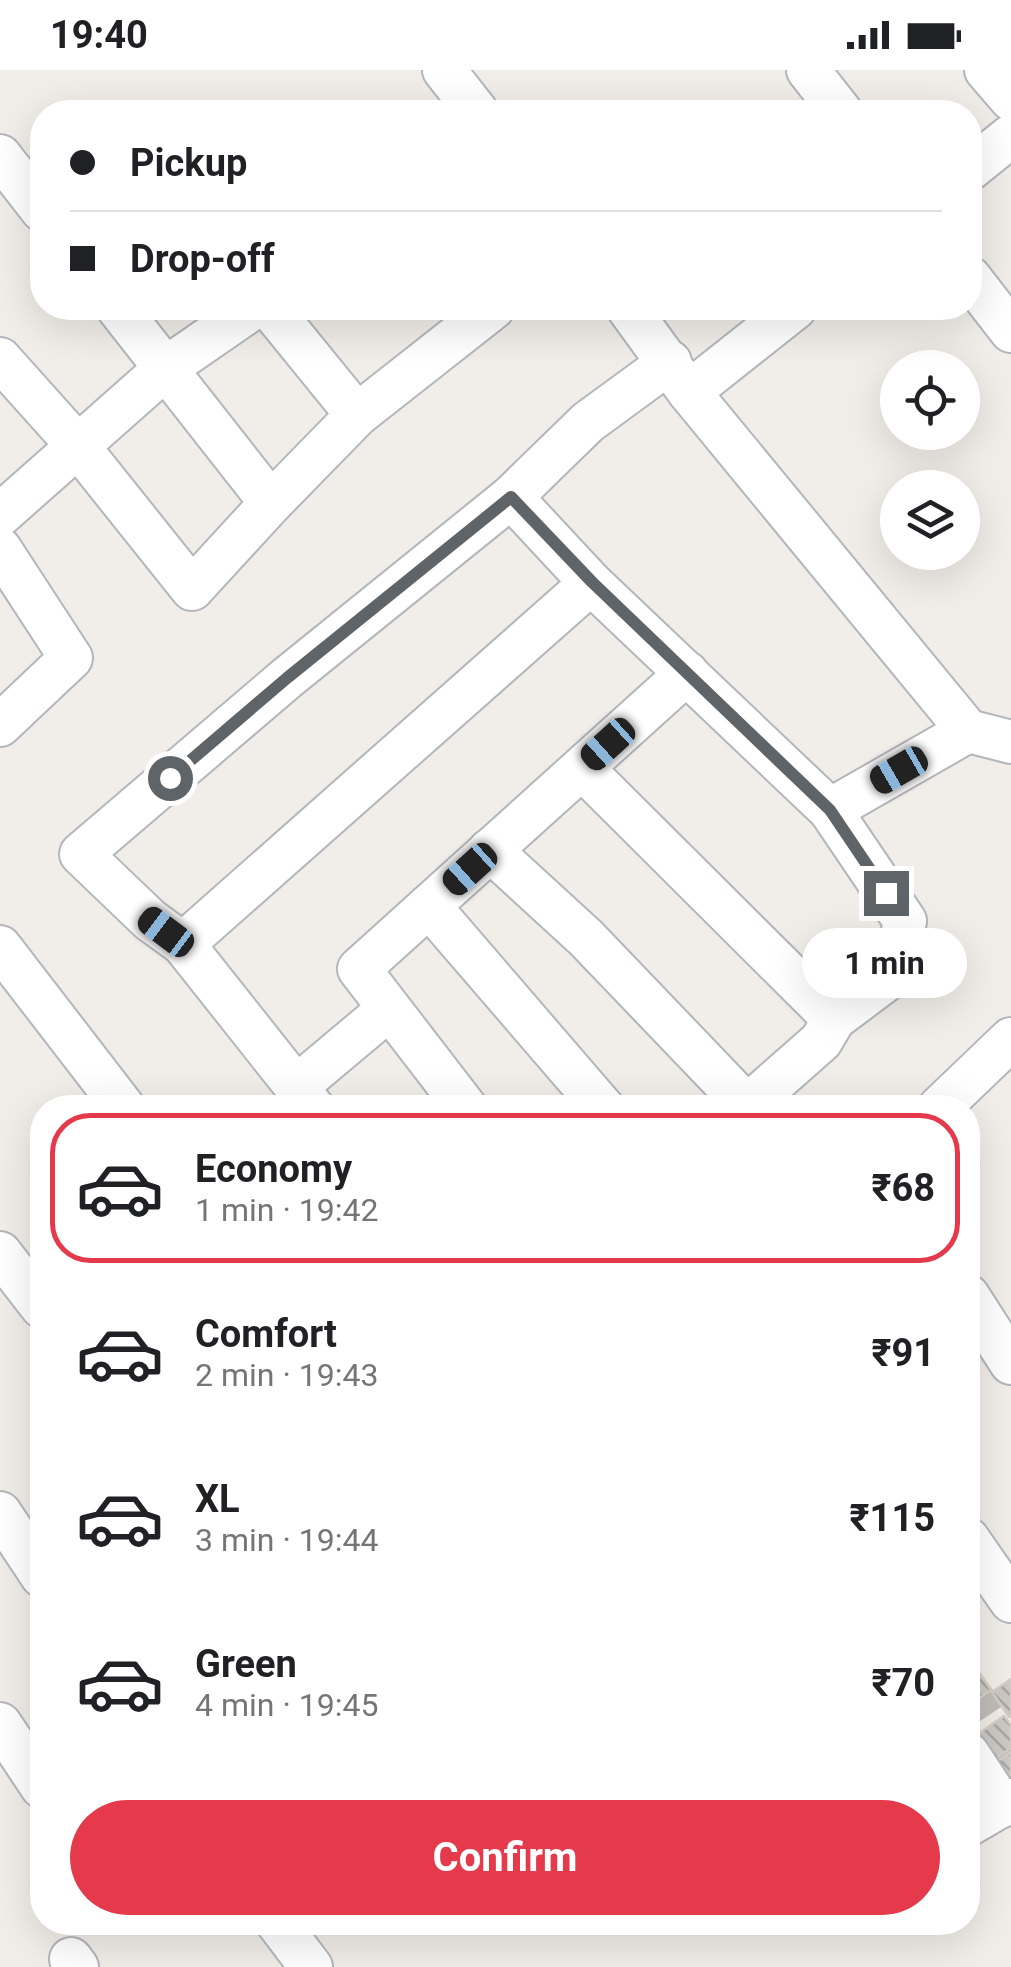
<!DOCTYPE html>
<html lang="en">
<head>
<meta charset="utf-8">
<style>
	body { margin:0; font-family:Roboto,sans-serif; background:#f2f2f2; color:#202124; height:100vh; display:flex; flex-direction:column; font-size:38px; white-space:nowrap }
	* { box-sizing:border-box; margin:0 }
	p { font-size:32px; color:#757577 }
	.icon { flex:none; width:55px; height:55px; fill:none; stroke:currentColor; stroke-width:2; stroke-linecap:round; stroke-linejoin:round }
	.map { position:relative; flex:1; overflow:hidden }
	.side { position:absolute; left:30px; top:1025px; width:950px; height:840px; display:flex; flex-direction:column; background:#fff; border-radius:40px; box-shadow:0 10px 40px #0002 }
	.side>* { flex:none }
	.hud { position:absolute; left:30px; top:30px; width:952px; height:220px; border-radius:40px; box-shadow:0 10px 40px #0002; display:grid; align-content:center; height:220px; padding:0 40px; background:#fff }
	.buttons { position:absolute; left:880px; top:280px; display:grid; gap:20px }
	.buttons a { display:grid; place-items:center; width:100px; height:100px; border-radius:50%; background:#fff; box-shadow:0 10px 40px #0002; font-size:50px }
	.end { position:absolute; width:45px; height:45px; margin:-22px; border:12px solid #5f6468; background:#fff; box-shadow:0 0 0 5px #fff }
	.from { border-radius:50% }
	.bubble { position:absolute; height:70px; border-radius:35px; background:#fff; box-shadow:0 10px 40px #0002; font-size:32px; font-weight:700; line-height:70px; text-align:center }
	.car { position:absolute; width:30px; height:60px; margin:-30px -15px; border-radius:12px; box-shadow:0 0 8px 2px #0007; background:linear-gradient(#222 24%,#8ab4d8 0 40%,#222 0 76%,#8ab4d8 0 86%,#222 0) }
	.hud b { display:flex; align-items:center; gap:35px; height:95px; font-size:38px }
	.hud b+b { border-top:2px solid #e0e0e0 }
	.hud i { width:25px; height:25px; background:#202124 }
	ul { padding:18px 0 0; list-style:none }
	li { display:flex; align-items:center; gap:30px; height:150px; margin:0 20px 15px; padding:0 20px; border:5px solid transparent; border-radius:40px }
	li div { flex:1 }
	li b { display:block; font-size:38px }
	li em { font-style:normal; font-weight:700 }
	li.on { border-color:#e5394c }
	li>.icon { width:90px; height:90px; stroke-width:1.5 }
	.cta { display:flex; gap:20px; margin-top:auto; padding:20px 40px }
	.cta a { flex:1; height:115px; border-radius:60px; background:#e5394c; color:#fff; font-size:40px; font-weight:700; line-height:115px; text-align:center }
	.status { display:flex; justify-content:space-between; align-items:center; height:70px; padding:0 50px; background:#fff; direction:ltr }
	.status svg { height:28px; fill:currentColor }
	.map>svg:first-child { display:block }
</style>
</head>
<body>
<div class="status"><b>19:40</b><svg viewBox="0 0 49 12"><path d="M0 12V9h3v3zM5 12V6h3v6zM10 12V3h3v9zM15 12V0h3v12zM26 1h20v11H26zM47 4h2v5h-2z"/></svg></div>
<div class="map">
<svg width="1011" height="1897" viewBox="0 0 1011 1897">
	<defs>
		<pattern id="building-back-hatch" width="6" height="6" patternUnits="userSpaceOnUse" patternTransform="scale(2.5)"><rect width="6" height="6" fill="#ccc8c4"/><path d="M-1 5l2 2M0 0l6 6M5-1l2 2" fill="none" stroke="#a9a6a3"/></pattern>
	</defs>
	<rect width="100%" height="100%" fill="#f1ede8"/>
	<g fill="#0003">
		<polygon points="974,1598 996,1623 1011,1612 1011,1645 1004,1635 970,1658 968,1655 968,1602"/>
		<polygon points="1011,1656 1011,1720 986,1694"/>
	</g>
	<g fill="url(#building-back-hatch)" stroke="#d5cec6" stroke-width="2.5">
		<polygon points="974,1595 991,1620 968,1636 968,1599"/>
		<polygon points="1011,1609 1011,1646 1009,1647 992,1622"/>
		<polygon points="1004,1646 1011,1655 1011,1678 984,1696 968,1671"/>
		<polygon points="1011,1682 1011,1718 991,1696"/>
	</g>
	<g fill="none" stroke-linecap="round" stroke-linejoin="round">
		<defs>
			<g id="minor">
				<polyline points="444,0 477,42"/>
				<polyline points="808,0 841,42"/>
				<polyline points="986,0 1011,29"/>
				<polyline points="0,86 42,140"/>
				<polyline points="970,99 1011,66"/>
				<polyline points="970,208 1011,261"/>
				<polyline points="270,238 357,345"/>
				<polyline points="628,238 689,322 968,661 1011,672"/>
				<polyline points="0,289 77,375 192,519 271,433 118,238"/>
				<polyline points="689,322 795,238"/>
				<polyline points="511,427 591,513"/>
				<polyline points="271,433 357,345 493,238"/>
				<polyline points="0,445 166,298 253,238"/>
				<polyline points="0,479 71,588 0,655"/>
				<polyline points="582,698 834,949"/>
				<polyline points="490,780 586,868 747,1036"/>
				<polyline points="429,836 603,1038"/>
				<polyline points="183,874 150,850 81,784 287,608 511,427 588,352 670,292"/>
				<polyline points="0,877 124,1038"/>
				<polyline points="296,1017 389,939"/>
				<polyline points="313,1038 183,874 591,513 830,740 968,661"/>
				<polyline points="466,1038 359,899 687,603"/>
				<polyline points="745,1038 821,971 834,949 894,904 905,851 830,740"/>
				<polyline points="939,1038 1011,969"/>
				<polyline points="0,1183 42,1237"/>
				<polyline points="968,1226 1011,1293"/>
				<polyline points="0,1443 42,1506"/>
				<polyline points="968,1469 1011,1531"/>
				<polyline points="0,1654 42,1717"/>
				<polyline points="968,1684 1002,1736"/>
				<polyline points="968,1755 1011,1730"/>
				<polyline points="277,1852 311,1897"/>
				<polyline points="71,1889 77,1897"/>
			</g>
		</defs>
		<use href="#minor" stroke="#b3b6ba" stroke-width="46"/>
		<use href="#minor" stroke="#fff" stroke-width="42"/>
	</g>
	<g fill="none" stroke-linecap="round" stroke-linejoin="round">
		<polyline stroke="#5f6468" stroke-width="12" points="170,708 287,608 511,427 592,512 830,740 886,823"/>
	</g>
</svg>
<div class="buttons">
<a><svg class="icon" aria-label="locate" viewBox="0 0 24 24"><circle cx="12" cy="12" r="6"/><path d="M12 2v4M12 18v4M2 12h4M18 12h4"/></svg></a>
<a><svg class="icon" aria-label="layers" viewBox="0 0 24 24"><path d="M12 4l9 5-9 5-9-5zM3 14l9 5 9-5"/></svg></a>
</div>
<i class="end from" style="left:170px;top:708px"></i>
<i class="end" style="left:886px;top:823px"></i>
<div class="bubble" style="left:802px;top:858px;width:165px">1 min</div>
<i class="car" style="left:608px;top:674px;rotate:228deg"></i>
<i class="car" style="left:899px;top:700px;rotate:240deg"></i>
<i class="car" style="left:470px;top:799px;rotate:228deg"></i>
<i class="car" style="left:166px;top:862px;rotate:307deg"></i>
<div class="hud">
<b><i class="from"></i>Pickup</b>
<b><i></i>Drop-off</b>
</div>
<section class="side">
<ul>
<li class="on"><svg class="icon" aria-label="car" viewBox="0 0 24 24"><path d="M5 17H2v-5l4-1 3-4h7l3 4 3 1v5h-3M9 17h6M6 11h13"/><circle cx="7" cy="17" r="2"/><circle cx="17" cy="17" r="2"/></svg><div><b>Economy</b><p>1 min · 19:42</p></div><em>₹68</em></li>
<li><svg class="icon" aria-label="car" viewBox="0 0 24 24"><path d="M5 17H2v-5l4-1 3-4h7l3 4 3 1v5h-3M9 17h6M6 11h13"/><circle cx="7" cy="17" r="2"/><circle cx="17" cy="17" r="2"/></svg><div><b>Comfort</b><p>2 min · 19:43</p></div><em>₹91</em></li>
<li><svg class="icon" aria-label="car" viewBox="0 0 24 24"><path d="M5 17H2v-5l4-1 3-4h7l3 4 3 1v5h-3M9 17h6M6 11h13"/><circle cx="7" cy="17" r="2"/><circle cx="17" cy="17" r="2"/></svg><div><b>XL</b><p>3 min · 19:44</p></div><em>₹115</em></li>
<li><svg class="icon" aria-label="car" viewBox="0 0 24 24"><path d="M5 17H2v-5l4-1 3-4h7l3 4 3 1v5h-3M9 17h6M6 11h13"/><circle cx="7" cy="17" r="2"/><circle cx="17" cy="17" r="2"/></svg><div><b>Green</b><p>4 min · 19:45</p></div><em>₹70</em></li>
</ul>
<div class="cta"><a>Confirm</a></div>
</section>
</div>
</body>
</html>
